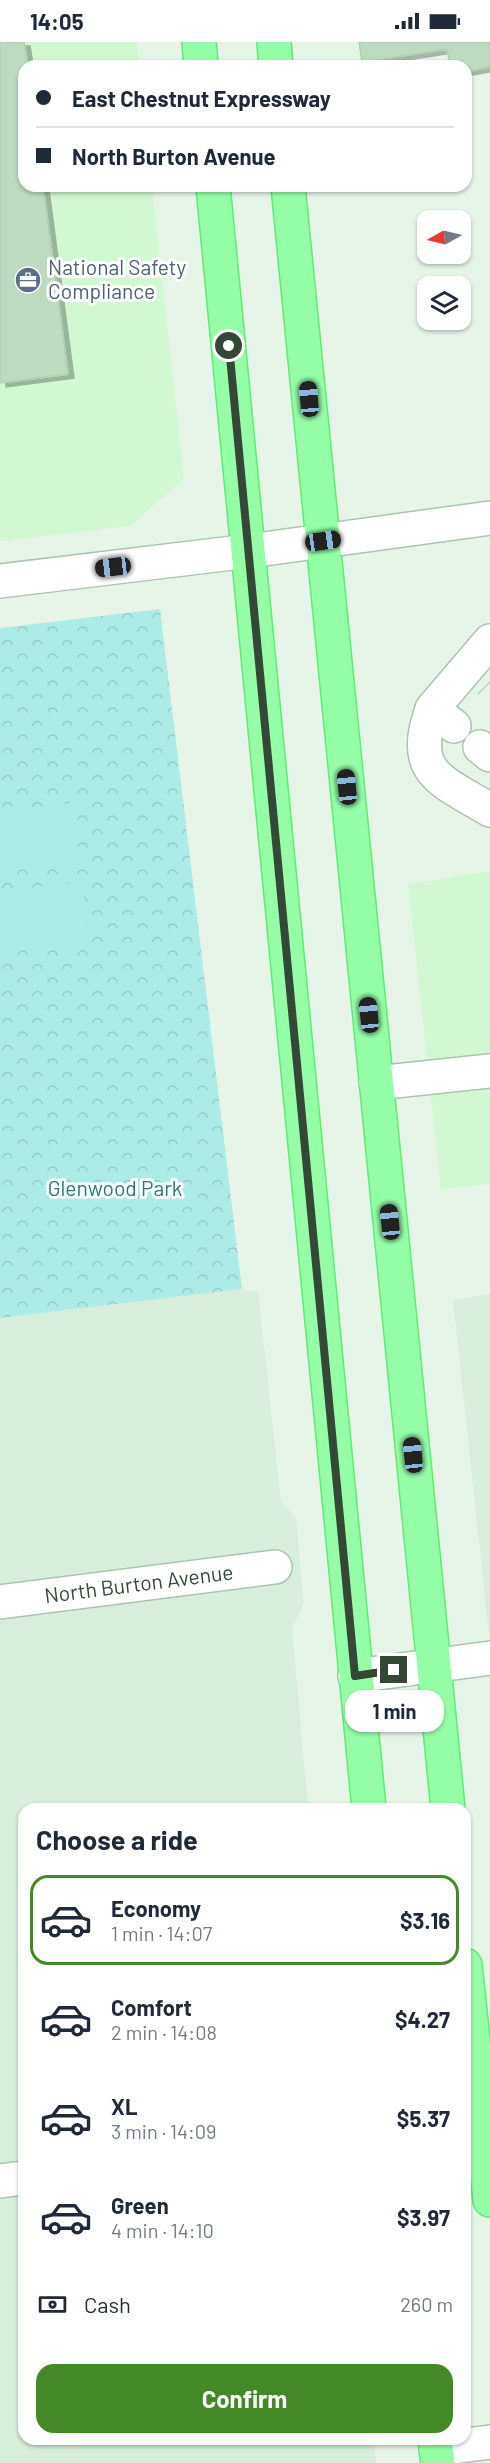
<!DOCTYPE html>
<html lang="en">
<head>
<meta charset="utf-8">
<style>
	body { margin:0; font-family:Barlow,sans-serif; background:#f6f6f7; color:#1f2937; height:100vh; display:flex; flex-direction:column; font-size:22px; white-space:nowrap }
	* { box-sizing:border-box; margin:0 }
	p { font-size:20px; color:#747a83 }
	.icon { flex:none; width:33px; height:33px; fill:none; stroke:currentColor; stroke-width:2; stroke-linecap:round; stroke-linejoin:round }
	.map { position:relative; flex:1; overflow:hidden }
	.sheet { position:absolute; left:18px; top:1761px; width:453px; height:642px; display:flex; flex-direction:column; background:#fff; border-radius:18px; box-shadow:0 2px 4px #0004 }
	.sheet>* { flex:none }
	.hud { position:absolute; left:18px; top:18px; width:454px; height:132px; border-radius:18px; box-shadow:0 2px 4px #0004; display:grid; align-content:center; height:132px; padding:0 18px; background:#fff }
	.needle { width:39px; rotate:262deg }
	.tools { position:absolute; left:417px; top:168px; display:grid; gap:12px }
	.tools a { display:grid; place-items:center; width:54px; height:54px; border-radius:12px; background:#fff; box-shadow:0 2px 4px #0004; font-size:30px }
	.end { position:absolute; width:27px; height:27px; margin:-14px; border:8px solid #354836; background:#fff; box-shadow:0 0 0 3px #fff }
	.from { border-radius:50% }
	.bubble { position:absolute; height:42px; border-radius:18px; background:#fff; box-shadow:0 2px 4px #0004; font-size:20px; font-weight:700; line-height:42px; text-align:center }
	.car { position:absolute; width:18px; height:36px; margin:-18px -9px; border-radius:8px; box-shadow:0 0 4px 2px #0007; background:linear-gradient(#222 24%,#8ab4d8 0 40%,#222 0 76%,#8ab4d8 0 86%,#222 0) }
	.hud b { display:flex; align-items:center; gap:21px; height:57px; font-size:22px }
	.hud b+b { border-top:2px solid #e0e1e3 }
	.hud i { width:15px; height:15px; background:#1f2937 }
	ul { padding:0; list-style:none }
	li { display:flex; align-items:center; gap:18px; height:90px; margin:0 12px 9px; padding:0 6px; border:3px solid transparent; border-radius:18px }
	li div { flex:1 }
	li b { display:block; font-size:22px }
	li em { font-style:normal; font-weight:700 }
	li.selected { border-color:#438927 }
	li>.icon { width:54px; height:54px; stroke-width:1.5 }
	h2 { padding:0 18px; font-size:27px; line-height:72px }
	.pay { display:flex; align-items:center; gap:15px; height:66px; padding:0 18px; font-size:22px }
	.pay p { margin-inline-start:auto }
	.button { display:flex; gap:12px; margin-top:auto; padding:12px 18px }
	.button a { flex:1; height:69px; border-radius:18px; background:#438927; color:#fff; font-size:24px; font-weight:700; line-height:69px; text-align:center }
	.status { display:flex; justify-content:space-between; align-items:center; height:42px; padding:0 30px; background:#fff; direction:ltr }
	.status svg { height:16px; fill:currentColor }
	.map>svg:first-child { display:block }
</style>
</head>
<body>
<div class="status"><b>14:05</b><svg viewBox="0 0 49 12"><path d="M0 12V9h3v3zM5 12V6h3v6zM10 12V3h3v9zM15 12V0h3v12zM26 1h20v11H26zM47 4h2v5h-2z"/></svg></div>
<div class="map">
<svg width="490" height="2421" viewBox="0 0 490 2421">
	<defs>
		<pattern id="park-crowns" width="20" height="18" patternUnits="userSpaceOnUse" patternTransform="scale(1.5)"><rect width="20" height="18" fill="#adece6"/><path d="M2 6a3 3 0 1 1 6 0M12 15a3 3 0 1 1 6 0" fill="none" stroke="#95ccc6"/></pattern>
		<filter id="shadow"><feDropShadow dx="6" dy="4" stdDeviation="0" flood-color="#0004"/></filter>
	</defs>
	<rect width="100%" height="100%" fill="#e7f5e9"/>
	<g fill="#d8eddb">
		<polygon points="242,1247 258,1249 281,1460 296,1476 304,1562 292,1586 308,1767 24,1767 24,2397 374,2397 376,2421 0,2421 0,1276"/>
		<polygon points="490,1252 490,1602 453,1258"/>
	</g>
	<g fill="#d1f8d2">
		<polygon points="0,0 137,0 139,24 24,24 24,144 152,144 184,437 130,484 0,499"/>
		<polygon points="490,829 490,1142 441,1147 408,842"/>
	</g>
	<polygon fill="url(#park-crowns)" points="160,567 242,1247 0,1276 0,586"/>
	<g fill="#adece6">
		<polygon points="72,761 80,820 0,829 0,769"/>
		<polygon points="82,840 89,899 0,909 0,849"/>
	</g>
	<g fill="#bedac0" stroke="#aed2b0" stroke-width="1.5" filter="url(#shadow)">
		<polygon points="0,0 24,0 28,24 24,24 24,144 43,144 68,332 0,341"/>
		<polygon points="359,0 490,0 490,25 466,29 466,24 450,24 447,7 362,20"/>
	</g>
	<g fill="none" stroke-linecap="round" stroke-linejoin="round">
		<polyline stroke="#c3d2c5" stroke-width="33" stroke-dasharray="33 16" stroke-linecap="butt" points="489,640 490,641"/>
		<defs>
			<g id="minor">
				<polyline points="0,539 249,509 490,476"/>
				<path d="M432,667C409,732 441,738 490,768"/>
				<polyline points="454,684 432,667 490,599"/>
				<polyline points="480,705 490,713"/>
				<polyline points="376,1041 490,1029"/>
				<path id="s1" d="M0,1560L275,1525"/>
				<polyline points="355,1634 490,1616"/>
				<polyline points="0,2139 24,2136"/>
				<polyline points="436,2407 490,2400"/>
			</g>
			<g id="major">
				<polyline points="199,0 201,24"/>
				<polyline points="274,0 276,24"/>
				<polyline points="213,144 369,1767"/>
				<polyline points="288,144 448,1767"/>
				<polyline points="465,1923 490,2158"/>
				<polyline points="435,2397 438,2421"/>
			</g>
		</defs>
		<use href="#minor" stroke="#acc4af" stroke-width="36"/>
		<use href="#major" stroke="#5ded73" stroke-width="36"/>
		<use href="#minor" stroke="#fff" stroke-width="33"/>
		<use href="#major" stroke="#95ffa8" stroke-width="33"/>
	</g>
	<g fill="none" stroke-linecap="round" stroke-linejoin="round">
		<polyline stroke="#354836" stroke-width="8" points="229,304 355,1634 394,1628"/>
	</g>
	<defs>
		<symbol id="office-disc" viewBox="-11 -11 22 22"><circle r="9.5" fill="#5c6f8a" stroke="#fff"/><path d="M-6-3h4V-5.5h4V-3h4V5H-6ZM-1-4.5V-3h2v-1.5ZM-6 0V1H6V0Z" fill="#fff"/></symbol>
	</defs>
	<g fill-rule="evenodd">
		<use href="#office-disc" x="13" y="223" width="30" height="30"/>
	</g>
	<g text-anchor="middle" stroke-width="6" stroke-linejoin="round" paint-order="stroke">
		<g font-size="21" fill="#4e5e75" stroke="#fff" text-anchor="start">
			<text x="48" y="233">National Safety<tspan x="48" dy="24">Compliance</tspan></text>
		</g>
		<g font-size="21" fill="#24787f" stroke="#fff">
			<text x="115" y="1154">Glenwood Park</text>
		</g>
		<g font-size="21" fill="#354836" stroke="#fff">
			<text dy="7" stroke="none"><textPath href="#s1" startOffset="140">North Burton Avenue</textPath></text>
		</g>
	</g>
</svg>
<div class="tools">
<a><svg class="needle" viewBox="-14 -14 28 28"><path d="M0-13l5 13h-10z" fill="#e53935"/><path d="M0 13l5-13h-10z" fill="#747a83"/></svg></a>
<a><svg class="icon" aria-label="layers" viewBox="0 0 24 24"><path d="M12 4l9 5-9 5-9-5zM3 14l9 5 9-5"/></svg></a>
</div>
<i class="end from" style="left:229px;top:304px"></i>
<i class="end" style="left:394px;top:1628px"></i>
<div class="bubble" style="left:345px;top:1648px;width:99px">1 min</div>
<i class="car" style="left:309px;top:357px;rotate:355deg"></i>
<i class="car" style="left:323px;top:499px;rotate:82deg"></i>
<i class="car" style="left:113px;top:525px;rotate:263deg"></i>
<i class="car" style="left:347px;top:745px;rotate:354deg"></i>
<i class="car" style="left:369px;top:973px;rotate:354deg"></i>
<i class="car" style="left:390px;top:1180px;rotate:354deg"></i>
<i class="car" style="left:413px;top:1413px;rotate:354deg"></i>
<div class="hud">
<b><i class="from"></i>East Chestnut Expressway</b>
<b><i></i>North Burton Avenue</b>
</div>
<section class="sheet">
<h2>Choose a ride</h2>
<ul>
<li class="selected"><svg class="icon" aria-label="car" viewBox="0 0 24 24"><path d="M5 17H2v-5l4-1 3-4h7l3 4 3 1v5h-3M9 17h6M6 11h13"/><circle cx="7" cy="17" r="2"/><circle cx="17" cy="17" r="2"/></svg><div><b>Economy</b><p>1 min · 14:07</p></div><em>$3.16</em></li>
<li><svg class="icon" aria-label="car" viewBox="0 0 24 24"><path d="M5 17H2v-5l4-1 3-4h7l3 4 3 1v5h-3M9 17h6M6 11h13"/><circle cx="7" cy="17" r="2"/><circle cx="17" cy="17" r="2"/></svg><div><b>Comfort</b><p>2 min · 14:08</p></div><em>$4.27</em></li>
<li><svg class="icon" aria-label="car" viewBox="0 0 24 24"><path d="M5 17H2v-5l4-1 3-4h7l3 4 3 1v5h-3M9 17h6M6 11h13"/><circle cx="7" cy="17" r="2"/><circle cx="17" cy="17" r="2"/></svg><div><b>XL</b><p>3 min · 14:09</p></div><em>$5.37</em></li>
<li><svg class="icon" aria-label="car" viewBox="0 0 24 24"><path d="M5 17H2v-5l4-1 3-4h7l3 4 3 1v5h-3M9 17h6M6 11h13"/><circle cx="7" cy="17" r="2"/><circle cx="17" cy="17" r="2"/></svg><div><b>Green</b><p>4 min · 14:10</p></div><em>$3.97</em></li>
</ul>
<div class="pay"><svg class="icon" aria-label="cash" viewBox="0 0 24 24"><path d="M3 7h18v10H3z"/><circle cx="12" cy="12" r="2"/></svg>Cash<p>260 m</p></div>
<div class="button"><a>Confirm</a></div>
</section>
</div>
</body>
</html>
